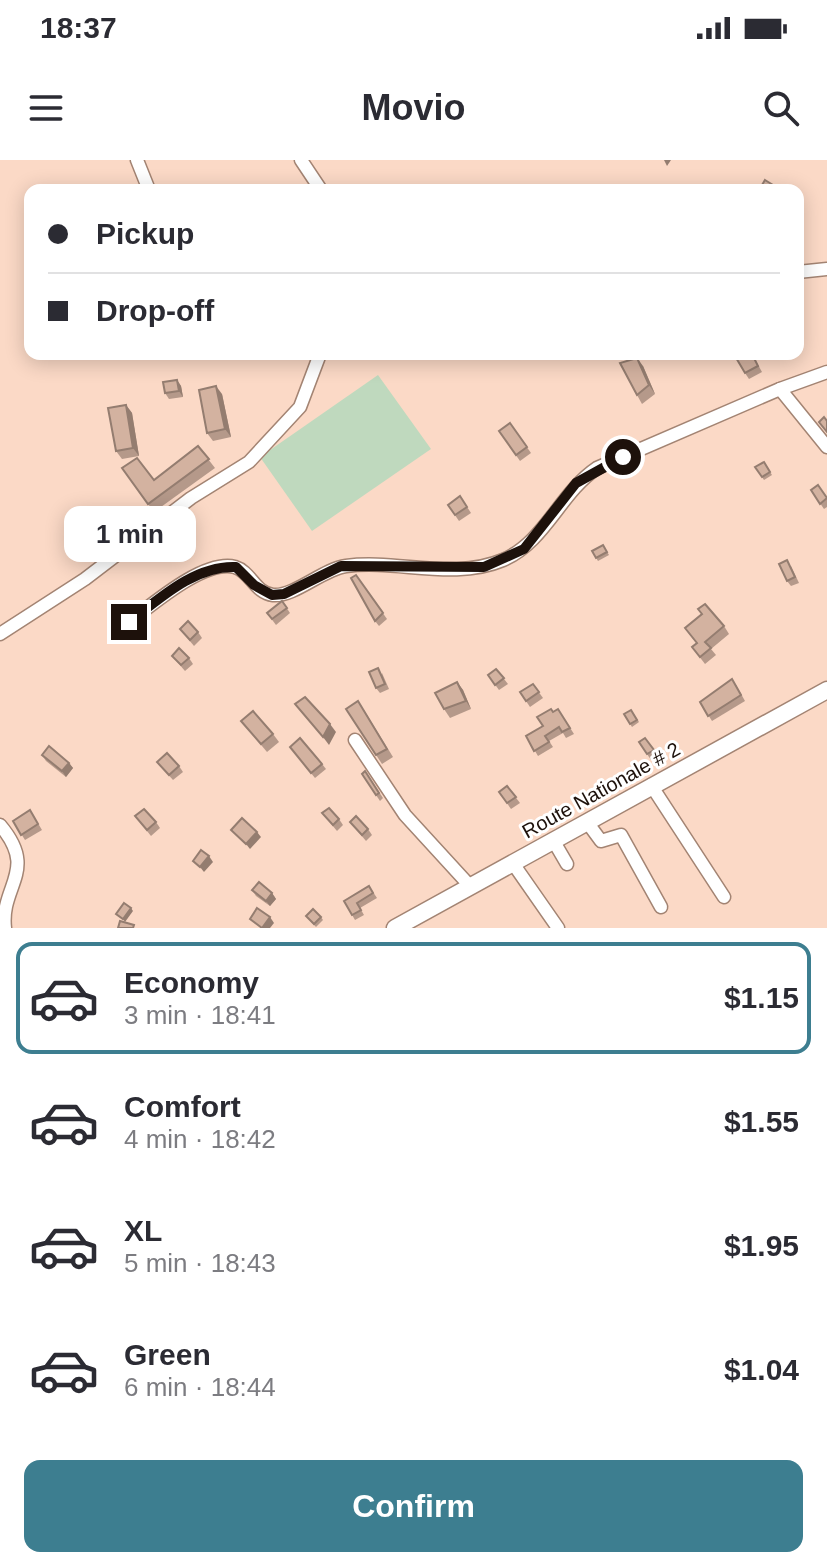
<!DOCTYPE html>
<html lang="en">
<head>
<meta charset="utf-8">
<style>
	body { margin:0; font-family:Arial,sans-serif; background:#f7f7f7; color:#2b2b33; height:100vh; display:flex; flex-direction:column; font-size:30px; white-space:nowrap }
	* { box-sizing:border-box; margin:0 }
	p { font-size:26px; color:#7c7c81 }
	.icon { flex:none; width:44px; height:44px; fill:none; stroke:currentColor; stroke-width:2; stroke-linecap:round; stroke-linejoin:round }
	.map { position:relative; height:768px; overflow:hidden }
	.sheet { display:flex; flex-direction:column; background:#fff; flex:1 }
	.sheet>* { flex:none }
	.guide { position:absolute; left:24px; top:24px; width:780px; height:176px; border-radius:16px; box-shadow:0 4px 20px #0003; display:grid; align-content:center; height:176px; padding:0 24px; background:#fff }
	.end { position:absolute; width:36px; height:36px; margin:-18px; border:10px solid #1d110b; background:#fff; box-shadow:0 0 0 4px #fff }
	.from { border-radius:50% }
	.bubble { position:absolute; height:56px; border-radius:16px; background:#fff; box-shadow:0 4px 20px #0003; font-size:26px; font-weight:800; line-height:56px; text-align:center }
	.guide b { display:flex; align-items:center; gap:28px; height:76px; font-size:30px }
	.guide b+b { border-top:2px solid #e1e1e2 }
	.guide i { width:20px; height:20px; background:#2b2b33 }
	ul { padding:14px 0 0; list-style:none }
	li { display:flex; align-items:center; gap:24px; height:112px; margin:0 16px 12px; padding:0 8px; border:4px solid transparent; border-radius:16px }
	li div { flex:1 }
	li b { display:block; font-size:30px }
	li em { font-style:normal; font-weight:800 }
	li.current { border-color:#3d7e90 }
	li>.icon { width:72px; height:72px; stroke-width:1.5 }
	.button { display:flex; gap:16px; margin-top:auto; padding:16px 24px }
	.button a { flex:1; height:92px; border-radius:16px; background:#3d7e90; color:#fff; font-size:32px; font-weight:800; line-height:92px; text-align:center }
	.status { display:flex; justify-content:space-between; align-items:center; height:56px; padding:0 40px; background:#fff; direction:ltr }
	.status svg { height:22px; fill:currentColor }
	header { display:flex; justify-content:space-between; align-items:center; height:104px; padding:0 24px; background:#fff; font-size:36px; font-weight:800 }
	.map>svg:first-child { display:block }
</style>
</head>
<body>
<div class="status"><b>18:37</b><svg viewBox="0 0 49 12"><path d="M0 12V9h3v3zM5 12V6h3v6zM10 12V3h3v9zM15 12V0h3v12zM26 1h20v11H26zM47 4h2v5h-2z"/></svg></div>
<header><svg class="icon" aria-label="menu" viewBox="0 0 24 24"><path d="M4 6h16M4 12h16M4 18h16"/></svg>Movio<svg class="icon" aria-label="search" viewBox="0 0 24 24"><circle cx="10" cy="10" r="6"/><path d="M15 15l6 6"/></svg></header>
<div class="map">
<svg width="827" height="768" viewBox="0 0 827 768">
	<rect width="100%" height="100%" fill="#fbd9c6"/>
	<polygon fill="#bfd9be" points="378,215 431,289 312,371 260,297"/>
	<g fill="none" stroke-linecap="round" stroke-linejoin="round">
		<defs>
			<g id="minor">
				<polyline points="137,0 149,30"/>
				<polyline points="301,0 321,30"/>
				<polyline points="798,112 827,109"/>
				<polyline points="780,229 827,287"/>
				<path d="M129,462C152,445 204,399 235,407C251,412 255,433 273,435C294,437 323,409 346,406C397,399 453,421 503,400C545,382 560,333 597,308L780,229L827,212"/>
				<polyline points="0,474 85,419 191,338 249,302 300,247 320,194"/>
				<polyline points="355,580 405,655 470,726"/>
				<polyline points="651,625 724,737"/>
				<polyline points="587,662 601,681 621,675 661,747"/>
				<path d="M0,665C39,711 0,725 5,768"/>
				<polyline points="553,680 567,704"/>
				<polyline points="512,702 558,768"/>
			</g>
			<polyline id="major" points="395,768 827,530"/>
		</defs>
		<use href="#minor" stroke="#a38473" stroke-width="15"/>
		<use href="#major" stroke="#a38473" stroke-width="19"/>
		<use href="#minor" stroke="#fff" stroke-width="12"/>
		<use href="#major" stroke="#fff" stroke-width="16"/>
	</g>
	<g fill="#b5998a">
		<polygon points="738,194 752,194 762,212 749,219 745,213"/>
		<polygon points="643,206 655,234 642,244 637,235"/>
		<polygon points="177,220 181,226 183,237 169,239 165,233"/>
		<polygon points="222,234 231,277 213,281 207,273"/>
		<polygon points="126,245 132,253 139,296 122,299 116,291"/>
		<polygon points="510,263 531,293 520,301 499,271"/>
		<polygon points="198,286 215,308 154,352 122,308 154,320"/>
		<polygon points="764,302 772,315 764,320 755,307"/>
		<polygon points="811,330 827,338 827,347 824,349"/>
		<polygon points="460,336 471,353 459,361 448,345"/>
		<polygon points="603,385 609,395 598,401 592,391"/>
		<polygon points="791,406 799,423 791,426 787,421"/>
		<polygon points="356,415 387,459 379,466 375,461"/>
		<polygon points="282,441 290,453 276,465 267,453"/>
		<polygon points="724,466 729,474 711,489 716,495 705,504 692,487 697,484 685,468"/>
		<polygon points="180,469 198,472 202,478 194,486"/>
		<polygon points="172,496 189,498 193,504 185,511"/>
		<polygon points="496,509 508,524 499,530 488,515"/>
		<polygon points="382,513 389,529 380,533 376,528"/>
		<polygon points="457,522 463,530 471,549 450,558 444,549"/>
		<polygon points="533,524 543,538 530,547 520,532"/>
		<polygon points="736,525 745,541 712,561 700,542"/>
		<polygon points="346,549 364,550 393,597 382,604"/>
		<polygon points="558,549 574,574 566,578 563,573 549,581 553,587 538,596 526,576 543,566 553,552"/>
		<polygon points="631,550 639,562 632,567 624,554"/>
		<polygon points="241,561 273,574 279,582 267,592"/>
		<polygon points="645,578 658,596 651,600 639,582"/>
		<polygon points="290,587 322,604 326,609 315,618"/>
		<polygon points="42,595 69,603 73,608 66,617 46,601"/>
		<polygon points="157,602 179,606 183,612 173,620"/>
		<polygon points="365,611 383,638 380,641 362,614"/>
		<polygon points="507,626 520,643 511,649 499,632"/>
		<polygon points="30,650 42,670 25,680 13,661"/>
		<polygon points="322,653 339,659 343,665 337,671"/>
		<polygon points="135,656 156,662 160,668 151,676"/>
		<polygon points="350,662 368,669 372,675 366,681"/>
		<polygon points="369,726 377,738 360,748 364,755 355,760 344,741"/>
		<polygon points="252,730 272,733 276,739 270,746 256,736"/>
		<polygon points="306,756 321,757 323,760 316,767"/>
	</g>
	<g fill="#947d70">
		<polygon points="664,0 671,0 667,6"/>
		<polygon points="637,198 643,206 655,234 649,225"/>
		<polygon points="177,220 181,226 183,237 179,231"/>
		<polygon points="216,226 222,234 231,277 225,269"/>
		<polygon points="126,245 132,253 139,296 133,288"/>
		<polygon points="457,522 463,530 471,549 466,541"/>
		<polygon points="330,564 336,572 329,585 323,577"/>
		<polygon points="69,603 73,608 66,617 62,611"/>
		<polygon points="257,672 261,677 250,689 246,684"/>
		<polygon points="209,696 213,702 204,712 200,707"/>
		<polygon points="272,733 276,739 270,746 266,741"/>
		<polygon points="131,748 133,751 125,762 123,759"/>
		<polygon points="270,757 274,763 270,768 262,768"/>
	</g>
	<g fill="#d3b2a0" stroke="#947d70" stroke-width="2">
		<polygon points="765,20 781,30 759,30"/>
		<polygon points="738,194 752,194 758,206 745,213 735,196"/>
		<polygon points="637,198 649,225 637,235 620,203"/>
		<polygon points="177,220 179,231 165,233 163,222"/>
		<polygon points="216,226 225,269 207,273 199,230"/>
		<polygon points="126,245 133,288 116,291 108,248"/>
		<polygon points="824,257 827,261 827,272 819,262"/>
		<polygon points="510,263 527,287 516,295 499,271"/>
		<polygon points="198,286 209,299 148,344 122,308 137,298 154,320"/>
		<polygon points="764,302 770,312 762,317 755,307"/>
		<polygon points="818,325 827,338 820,344 811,330"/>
		<polygon points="460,336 467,347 455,355 448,345"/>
		<polygon points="603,385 607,392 596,398 592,391"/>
		<polygon points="787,400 795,417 787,421 779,404"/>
		<polygon points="356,415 383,453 375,461 351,418"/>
		<polygon points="282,441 287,448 272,459 267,453"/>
		<polygon points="705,444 724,466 705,482 711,488 700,497 692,487 697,483 685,468 702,454 698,449"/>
		<polygon points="188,461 198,472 190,480 180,469"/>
		<polygon points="179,488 189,498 181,505 172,496"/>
		<polygon points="378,508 385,524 376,528 369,512"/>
		<polygon points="496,509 504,518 495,525 488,515"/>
		<polygon points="732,519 741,535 708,556 700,542"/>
		<polygon points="457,522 466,541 444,549 435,533"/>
		<polygon points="533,524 539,532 526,541 520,532"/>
		<polygon points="305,537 330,564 323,577 295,544"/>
		<polygon points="358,541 387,589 376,595 346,549"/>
		<polygon points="551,549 553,552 558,549 570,568 562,572 559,567 545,576 549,582 534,591 526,576 543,566 537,557"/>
		<polygon points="631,550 637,560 630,564 624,554"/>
		<polygon points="253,551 273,574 261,584 241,561"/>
		<polygon points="300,578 322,604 311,613 290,587"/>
		<polygon points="645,578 654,590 647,594 639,582"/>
		<polygon points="49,586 69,603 62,611 42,595"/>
		<polygon points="167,593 179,606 169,615 157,602"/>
		<polygon points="365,611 379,633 376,635 362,614"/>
		<polygon points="507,626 516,637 507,643 499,632"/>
		<polygon points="329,648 339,659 333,665 322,653"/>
		<polygon points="144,649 156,662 147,670 135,656"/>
		<polygon points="30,650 38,664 21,675 13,661"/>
		<polygon points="356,656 368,669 362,675 350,662"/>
		<polygon points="242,658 257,672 246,684 231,670"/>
		<polygon points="201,690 209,696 200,707 193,701"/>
		<polygon points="259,722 272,733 266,741 252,730"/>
		<polygon points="369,726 373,733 357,743 361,750 352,755 344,741"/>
		<polygon points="124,743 131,748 123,759 116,754"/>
		<polygon points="257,748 270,757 262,768 250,759"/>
		<polygon points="313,749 321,757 314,764 306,756"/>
		<polygon points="120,761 134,765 133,768 118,768"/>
	</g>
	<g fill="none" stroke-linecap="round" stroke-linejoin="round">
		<path stroke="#1d110b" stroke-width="10" d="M129,462C159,439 195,405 236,407L254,425L272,435L284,434L341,406L484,407L524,389L576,323L623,297"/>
	</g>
	<g text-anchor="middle" stroke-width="6" stroke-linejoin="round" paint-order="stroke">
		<g font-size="20" fill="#1d110b" stroke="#fff">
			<text transform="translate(601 630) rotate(-29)" y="7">Route Nationale # 2</text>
		</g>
	</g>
</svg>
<i class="end from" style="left:623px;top:297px"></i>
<i class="end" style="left:129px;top:462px"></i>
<div class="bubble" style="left:64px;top:346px;width:132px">1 min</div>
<div class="guide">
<b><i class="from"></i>Pickup</b>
<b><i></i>Drop-off</b>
</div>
</div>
<section class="sheet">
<ul>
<li class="current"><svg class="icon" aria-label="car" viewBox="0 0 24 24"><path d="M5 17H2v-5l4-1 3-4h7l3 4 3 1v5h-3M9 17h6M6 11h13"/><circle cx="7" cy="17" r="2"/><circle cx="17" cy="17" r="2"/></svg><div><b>Economy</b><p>3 min · 18:41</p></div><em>$1.15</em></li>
<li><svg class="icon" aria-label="car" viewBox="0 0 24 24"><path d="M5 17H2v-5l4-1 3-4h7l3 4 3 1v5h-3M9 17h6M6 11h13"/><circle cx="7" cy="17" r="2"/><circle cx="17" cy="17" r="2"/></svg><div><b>Comfort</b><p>4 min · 18:42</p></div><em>$1.55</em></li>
<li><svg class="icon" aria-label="car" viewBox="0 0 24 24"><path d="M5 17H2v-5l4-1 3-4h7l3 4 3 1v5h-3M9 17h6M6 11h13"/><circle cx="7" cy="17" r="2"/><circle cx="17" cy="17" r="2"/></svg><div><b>XL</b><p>5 min · 18:43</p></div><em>$1.95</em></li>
<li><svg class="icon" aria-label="car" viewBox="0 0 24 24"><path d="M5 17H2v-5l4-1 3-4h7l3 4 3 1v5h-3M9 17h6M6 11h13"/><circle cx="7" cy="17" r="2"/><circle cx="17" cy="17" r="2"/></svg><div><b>Green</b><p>6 min · 18:44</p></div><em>$1.04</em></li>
</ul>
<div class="button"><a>Confirm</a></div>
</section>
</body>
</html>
